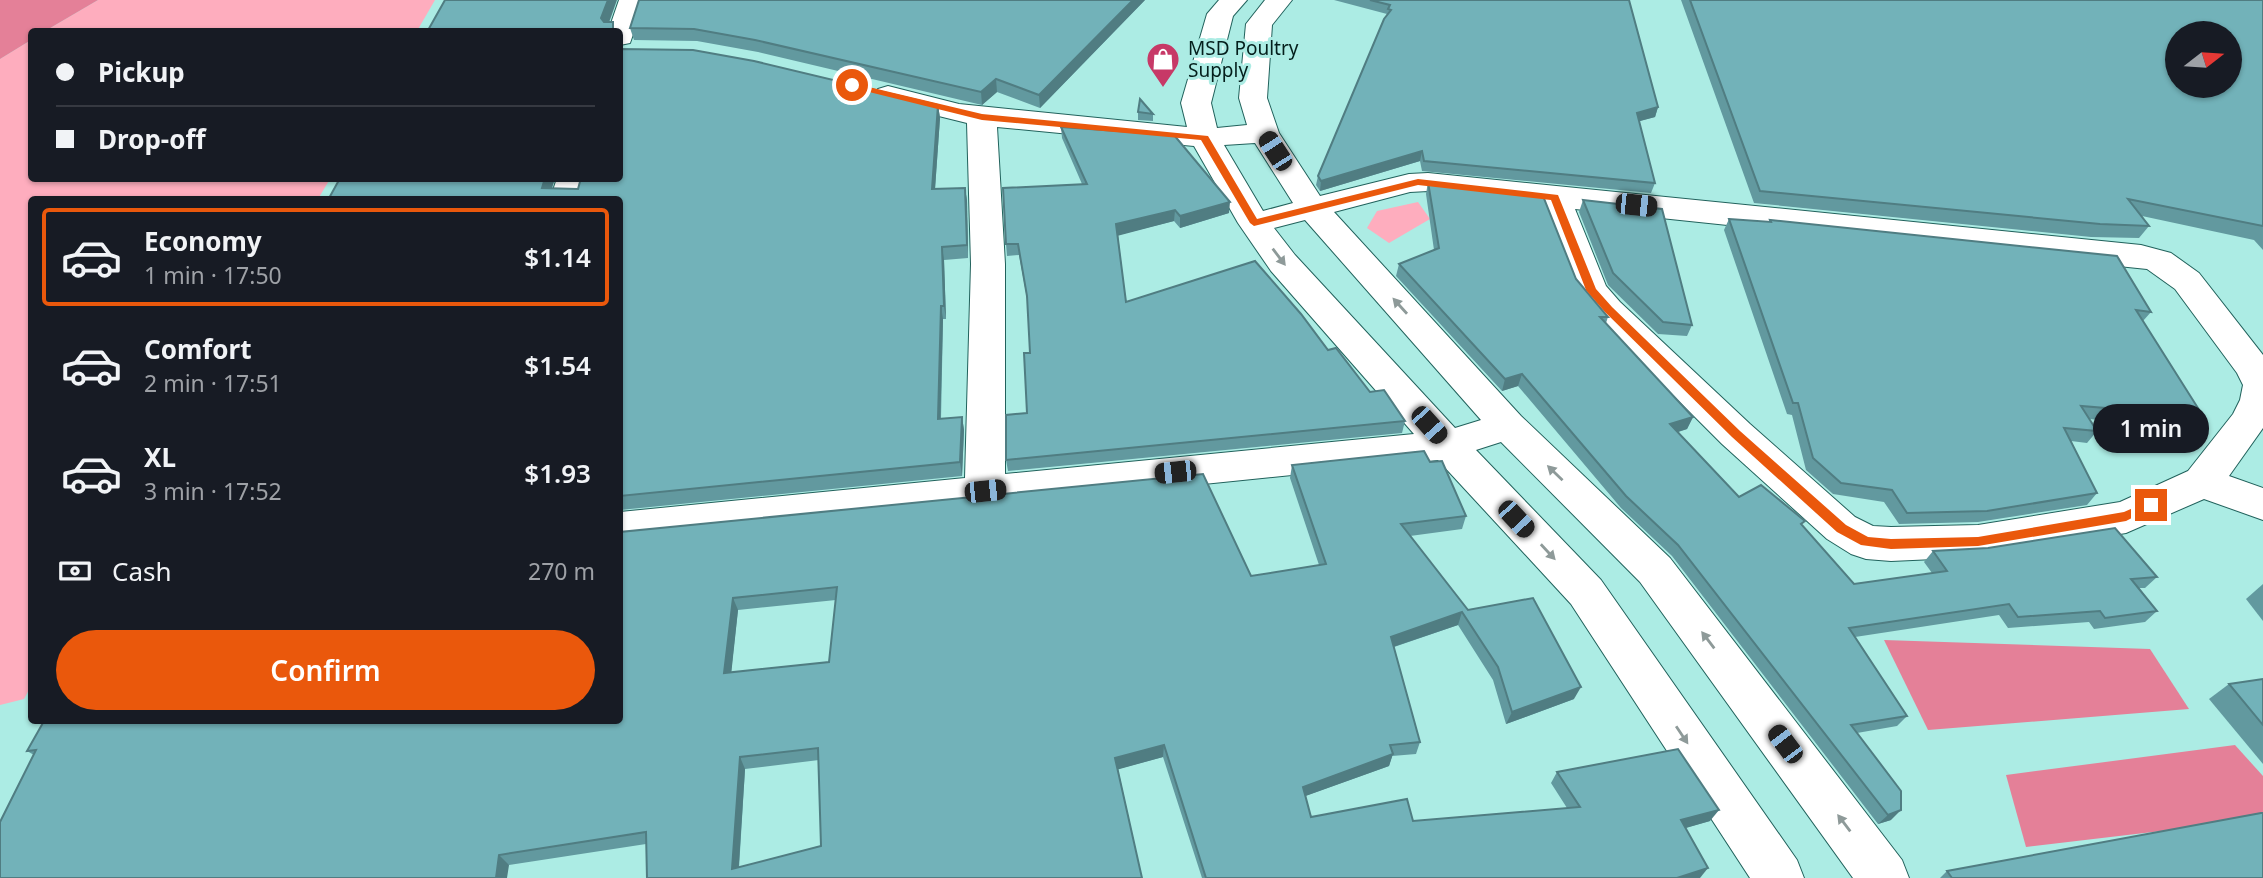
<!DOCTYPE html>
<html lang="en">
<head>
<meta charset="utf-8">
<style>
	body { margin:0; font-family:"Noto Sans",sans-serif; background:#20242c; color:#f1f3f6; height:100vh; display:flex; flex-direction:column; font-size:26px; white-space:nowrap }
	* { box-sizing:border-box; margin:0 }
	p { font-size:23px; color:#9ea1a6 }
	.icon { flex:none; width:38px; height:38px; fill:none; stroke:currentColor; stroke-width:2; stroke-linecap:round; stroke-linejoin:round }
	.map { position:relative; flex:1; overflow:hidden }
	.panel { position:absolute; left:28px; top:196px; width:595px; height:528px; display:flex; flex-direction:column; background:#171b24; border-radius:7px; box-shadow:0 2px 5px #0004 }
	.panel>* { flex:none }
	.hud { position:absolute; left:28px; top:28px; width:595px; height:154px; border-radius:7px; box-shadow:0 2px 5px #0004; display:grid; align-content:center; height:154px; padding:0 28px; background:#171b24 }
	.needle { width:46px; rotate:73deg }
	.tools { position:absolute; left:2165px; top:21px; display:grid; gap:14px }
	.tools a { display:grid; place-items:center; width:77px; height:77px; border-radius:50%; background:#171b24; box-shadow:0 2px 5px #0004; font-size:35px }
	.end { position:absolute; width:32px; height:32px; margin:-16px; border:9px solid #ea580c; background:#fff; box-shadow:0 0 0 4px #fff }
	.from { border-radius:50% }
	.bubble { position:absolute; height:49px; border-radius:24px; background:#171b24; box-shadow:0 2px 5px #0004; font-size:23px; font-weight:600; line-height:49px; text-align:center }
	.car { position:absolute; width:21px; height:42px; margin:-21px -10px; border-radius:9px; box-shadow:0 0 5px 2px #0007; background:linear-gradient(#222 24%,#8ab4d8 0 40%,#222 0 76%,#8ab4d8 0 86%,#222 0) }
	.hud b { display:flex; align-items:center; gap:24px; height:66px; font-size:26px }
	.hud b+b { border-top:2px solid #363941 }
	.hud i { width:18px; height:18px; background:#f1f3f6 }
	ul { padding:12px 0 0; list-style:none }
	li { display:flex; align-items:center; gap:21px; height:98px; margin:0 14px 10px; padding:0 14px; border:4px solid transparent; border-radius:7px }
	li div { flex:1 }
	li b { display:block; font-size:26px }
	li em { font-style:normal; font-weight:600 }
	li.active { border-color:#ea580c }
	li>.icon { width:63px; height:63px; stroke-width:1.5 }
	.pay { display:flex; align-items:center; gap:18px; height:77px; padding:0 28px; font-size:26px }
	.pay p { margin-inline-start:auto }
	.button { display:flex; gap:14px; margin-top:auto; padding:14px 28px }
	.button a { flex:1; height:80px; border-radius:42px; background:#ea580c; color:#fff; font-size:28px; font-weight:600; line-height:80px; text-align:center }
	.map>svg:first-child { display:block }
</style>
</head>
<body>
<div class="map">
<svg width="2263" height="878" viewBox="0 0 2263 878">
	<rect width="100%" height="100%" fill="#acece4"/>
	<g fill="#feadbe">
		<polygon points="98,0 435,0 417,31 45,31"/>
		<polygon points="31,40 32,178 330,179 318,199 32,200 31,686 24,699 0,705 0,59"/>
		<polygon points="1418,202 1430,219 1389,243 1367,228 1377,211"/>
	</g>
	<g fill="#e48098">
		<polygon points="0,0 98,0 45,31 32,32 31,40 0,59"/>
		<polygon points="1884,640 2150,649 2189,709 1928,730"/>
		<polygon points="2235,745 2263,776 2263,819 2026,847 2006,775"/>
	</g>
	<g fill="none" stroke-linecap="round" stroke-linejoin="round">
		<defs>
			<g id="minor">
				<polygon points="619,0 645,0 630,43 620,45 620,32 608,32"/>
				<path d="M1219,0H1247L1233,16L1211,103L1217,128L1247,125L1239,98L1246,24L1265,0H1292L1272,25L1267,98L1279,133L1320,196L1409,174L1428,173L2141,245L2171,253L2199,273L2263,355V428L2229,476L2263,488V520L2204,499L2126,533L1978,557L1891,561L1866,559L1851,554L1827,539L1722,444L1596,318L1574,290L1541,205L1428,191L1410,192L1334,212L1521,416L1670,558L1902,860L1909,878H1853L1640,582L1501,442L1476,450L1601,580L1797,860L1804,878H1750L1571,604L1438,460L620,544V512L965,478L971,264L967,123L878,101L874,95L878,89L888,86L959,104L1187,127L1181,103L1207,14ZM997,127L1194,146L1238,223L1271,271L1414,434L1005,474V264ZM1255,143L1293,203L1263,211L1224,145ZM1575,209L2147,269L2175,289L2237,373L2243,385L2240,400L2233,414L2188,471L2120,502L1978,525L1891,527L1873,526L1855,517L1750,424L1620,302L1606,286ZM1305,220L1481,420L1455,428L1295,255L1274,228Z"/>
				<polygon points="557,178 588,178 582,200 550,200"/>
			</g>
		</defs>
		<use href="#minor" stroke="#21625c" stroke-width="2"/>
		<use href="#minor" fill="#fff" fill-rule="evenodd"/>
	</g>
	<g fill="#62999f" fill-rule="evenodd">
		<polygon points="1145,0 1040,108 997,92 982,105 758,52 697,41 634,40 630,28"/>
		<polygon points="1334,0 1629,0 1658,107 1655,117 1639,121 1655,183 1651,193 1422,171 1420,161 1320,191 1316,185 1318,176 1387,14"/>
		<polygon points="1681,0 2263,0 2263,250 2254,240 2142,216 2149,226 2139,238 2091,237 1754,203"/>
		<polygon points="938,105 940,118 935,189 965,188 967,201 968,258 944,260 946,319 943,319 941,419 962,417 964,430 962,476 620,510 620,200 343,180 344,178 555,178 552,188 578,189"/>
		<polygon points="1138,112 1153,114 1153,121 1138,120"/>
		<polygon points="1061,127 1229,213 1180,228 1174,221 1118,235 1126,302 1328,350 1370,392 1405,421 1402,433 1008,471 1006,460 1027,413 1030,353 1028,304 1019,255 1007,256 1006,244 1082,184 1062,138"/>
		<polygon points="1428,182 1576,279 1608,317 1606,323 1693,417 1687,429 1678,432 1739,497 1802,525 1854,584 1932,573 1924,562 1933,551 2157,577 2145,588 2139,588 2157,611 2145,622 2094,629 2089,622 2008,628 1999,615 1855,637 1907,716 1897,726 1857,733 1891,820 1878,824 1672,556 1621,508 1518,386 1502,391 1396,276 1399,264 1434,250 1426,194"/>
		<polygon points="1583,200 1692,325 1687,336 1658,334 1608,285 1579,212"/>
		<polygon points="1729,219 1769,222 1770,220 2151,312 2143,321 2203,416 2192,428 2089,419 2097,431 2087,443 2071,441 2097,493 2087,505 1978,522 1899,524 1884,502 1833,494 1806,470 1792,415 1787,414 1724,230"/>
		<path d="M1430,462L1466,516L1462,529L1410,536L1468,610L1574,699L1506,724L1493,680L1458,625L1394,647L1420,742L1416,754L1392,756L1389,766L1305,796L1311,817L1413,821L1567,808L1551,783L1557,772L1710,821L1685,828L1700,878H1202L1163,757L1118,769L1142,878H647L646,844L509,865L34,755L27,751L620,721V532L1251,576L1319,565L1290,478L1292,465ZM836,600L829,662L731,672L738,610ZM819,760L821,846L739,868L745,769Z"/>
		<polygon points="2263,584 2263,621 2246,599"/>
		<polygon points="2263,679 2263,764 2209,699 2229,684"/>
		<polygon points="1947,871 2263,878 1940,878"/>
	</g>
	<g fill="#507d82">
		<polygon points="608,0 617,0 606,31 601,18"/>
		<polygon points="1133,0 1145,0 1040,108 1039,95"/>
		<polygon points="996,79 997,92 982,105 981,92"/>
		<polygon points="938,105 940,118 934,203 932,189"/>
		<polygon points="1658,107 1655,117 1633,123 1637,113"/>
		<polygon points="1422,151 1420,161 1320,191 1321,181"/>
		<polygon points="545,178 555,178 548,200 542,188"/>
		<polygon points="965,188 967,201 968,258 967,245"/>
		<polygon points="1230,202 1229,213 1180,228 1180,216"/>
		<polygon points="1175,210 1174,221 1117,236 1116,224"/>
		<polygon points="942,247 944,260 946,319 944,306"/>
		<polygon points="941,306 943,319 940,432 938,419"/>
		<polygon points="1522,374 1518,386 1502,391 1505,379"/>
		<polygon points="962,417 964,430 962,476 960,462"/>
		<polygon points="1693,417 1687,429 1665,436 1670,424"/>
		<polygon points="733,598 738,610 730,685 724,673"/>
		<polygon points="1462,612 1458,625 1387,649 1391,637"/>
		<polygon points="1581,687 1574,699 1506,724 1512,712"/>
		<polygon points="1164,745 1163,757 1116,770 1115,758"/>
		<polygon points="1393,754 1389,766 1300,798 1303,787"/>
		<polygon points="740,757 745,769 738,878 732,869"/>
		<polygon points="1719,810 1710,821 1672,832 1681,820"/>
		<polygon points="1901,810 1891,820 1878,824 1888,815"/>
		<polygon points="499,855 509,865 507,878 496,878"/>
		<polygon points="1708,868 1700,878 1677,878"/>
	</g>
	<g fill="#72b2b9" stroke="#507d82" stroke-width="2" fill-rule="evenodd">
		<polygon points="445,0 608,0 601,18 604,22 613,22 613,32 427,32"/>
		<polygon points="639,0 1133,0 1039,95 996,79 981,92 755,40 694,29 630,28"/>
		<polygon points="1370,0 1629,0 1658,107 1637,113 1655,183 1424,161 1422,151 1321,181 1318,176 1384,19 1391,10 1388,9 1390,5"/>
		<path d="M1690,0H2263V226L2128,199L2149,226L2100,224L1760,191ZM2177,33H2230V86H2177Z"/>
		<polygon points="620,49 693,50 754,61 938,105 932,189 965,188 967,245 942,247 944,306 941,306 938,419 962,417 960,462 620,496 620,200 328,200 339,180 343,180 344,178 545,178 542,188 578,189 581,178 620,178"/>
		<polygon points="1140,99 1153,114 1138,112"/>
		<polygon points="1061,127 1174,135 1230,202 1180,216 1175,210 1116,224 1126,302 1255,261 1301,314 1328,350 1336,348 1370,392 1384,390 1405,421 1006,460 1006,415 1027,413 1024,353 1030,353 1027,296 1018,244 1006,244 1003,188 1087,184"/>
		<polygon points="1428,182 1543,196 1576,279 1608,317 1600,317 1693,417 1670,424 1739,497 1761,485 1805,521 1801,524 1854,584 1947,571 1933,551 1988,548 2115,528 2157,577 2131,579 2157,611 2105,618 2100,611 2018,617 2009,604 1849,628 1907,716 1851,725 1901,791 1901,810 1888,815 1678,545 1626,496 1522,374 1505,379 1399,264 1439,248"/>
		<polygon points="1583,200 1662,209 1692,325 1663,322 1613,273"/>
		<polygon points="1729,219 1771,222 1770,220 2117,256 2151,312 2136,310 2203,416 2081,406 2097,431 2064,428 2097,493 1987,511 1907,513 1892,490 1841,483 1813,458 1798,403 1793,403"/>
		<path d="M1424,451L1430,462L1442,461L1466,516L1401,524L1468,610L1533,598L1581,687L1512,712L1498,667L1462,612L1391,637L1420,742L1390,745L1393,754L1303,787L1311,817L1407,799L1413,821L1580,807L1557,772L1678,749L1719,810L1681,820L1708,868L1677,878H1206L1164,745L1115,758L1142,878H647L646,832L499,855L496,878H0V822L36,750L27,751L44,721H620V532L1203,474L1251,576L1326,564L1292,465ZM837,587L829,662L724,673L733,598ZM818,748L821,846L732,869L740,757Z"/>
		<polygon points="2263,679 2263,725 2229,684"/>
		<polygon points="2261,813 2263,813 2263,878 1952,878 1947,871"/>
	</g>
	<defs><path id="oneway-solid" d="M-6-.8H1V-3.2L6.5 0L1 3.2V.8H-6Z" transform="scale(1.75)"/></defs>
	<g fill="#8e9a99">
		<use href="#oneway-solid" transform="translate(1279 257) rotate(53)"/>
		<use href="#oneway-solid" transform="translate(1400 306) rotate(-132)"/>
		<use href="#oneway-solid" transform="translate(1555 473) rotate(-136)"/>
		<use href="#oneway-solid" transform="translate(1548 552) rotate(47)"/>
		<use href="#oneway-solid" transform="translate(1708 640) rotate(-127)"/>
		<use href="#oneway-solid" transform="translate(1682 735) rotate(56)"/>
		<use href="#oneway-solid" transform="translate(1844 823) rotate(-127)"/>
	</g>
	<polygon fill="#ea580c" points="852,83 982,114 1208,136 1257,219 1418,179 1558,195 1596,289 1612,307 1740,431 1846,525 1868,537 1891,539 1978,537 2124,512 2151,500 2157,505 2126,521 1978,546 1891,549 1861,545 1837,532 1732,437 1605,312 1586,290 1551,200 1418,185 1254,226 1250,223 1201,140 982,120 849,87"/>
	<defs>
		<symbol id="shop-pin" viewBox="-11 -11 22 30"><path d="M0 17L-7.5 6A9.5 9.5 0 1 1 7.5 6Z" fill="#c73967" stroke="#acece4"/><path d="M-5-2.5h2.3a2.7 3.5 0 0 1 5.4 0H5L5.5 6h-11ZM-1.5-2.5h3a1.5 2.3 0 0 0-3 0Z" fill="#fff"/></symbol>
	</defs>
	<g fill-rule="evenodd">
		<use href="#shop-pin" x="1144" y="40" width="38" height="52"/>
	</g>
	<g text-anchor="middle" stroke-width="6" stroke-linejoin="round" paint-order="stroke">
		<g font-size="19" fill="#041f1c" stroke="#acece4" text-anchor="start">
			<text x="1188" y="55">MSD Poultry<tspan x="1188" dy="22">Supply</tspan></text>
		</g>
	</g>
</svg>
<div class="tools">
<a><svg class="needle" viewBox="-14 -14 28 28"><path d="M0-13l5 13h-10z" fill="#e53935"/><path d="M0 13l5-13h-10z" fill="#9ea1a6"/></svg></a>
</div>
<i class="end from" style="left:852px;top:85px"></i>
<i class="end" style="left:2151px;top:505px"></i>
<div class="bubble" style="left:2093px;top:404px;width:116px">1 min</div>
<i class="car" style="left:1275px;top:151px;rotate:327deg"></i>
<i class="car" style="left:1636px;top:205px;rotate:96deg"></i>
<i class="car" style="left:1429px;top:425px;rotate:138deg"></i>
<i class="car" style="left:1175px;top:472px;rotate:264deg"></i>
<i class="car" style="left:985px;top:491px;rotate:84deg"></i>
<i class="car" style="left:1516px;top:519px;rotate:137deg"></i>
<i class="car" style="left:1785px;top:744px;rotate:323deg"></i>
<div class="hud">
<b><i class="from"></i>Pickup</b>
<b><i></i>Drop-off</b>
</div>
<section class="panel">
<ul>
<li class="active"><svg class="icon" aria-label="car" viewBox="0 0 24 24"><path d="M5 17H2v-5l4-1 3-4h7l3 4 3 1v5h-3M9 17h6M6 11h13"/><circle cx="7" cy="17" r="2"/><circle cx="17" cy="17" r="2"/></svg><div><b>Economy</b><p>1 min · 17:50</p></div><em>$1.14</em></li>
<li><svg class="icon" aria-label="car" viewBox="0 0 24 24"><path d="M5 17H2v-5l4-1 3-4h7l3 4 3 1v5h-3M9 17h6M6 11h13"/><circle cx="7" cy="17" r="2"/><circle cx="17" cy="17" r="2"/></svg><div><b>Comfort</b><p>2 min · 17:51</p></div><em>$1.54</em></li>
<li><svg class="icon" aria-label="car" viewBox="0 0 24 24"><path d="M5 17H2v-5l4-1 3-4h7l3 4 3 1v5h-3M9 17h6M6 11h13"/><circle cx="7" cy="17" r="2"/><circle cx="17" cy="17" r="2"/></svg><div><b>XL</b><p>3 min · 17:52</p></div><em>$1.93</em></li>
</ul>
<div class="pay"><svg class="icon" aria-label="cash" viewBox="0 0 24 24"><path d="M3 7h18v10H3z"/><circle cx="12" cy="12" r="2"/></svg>Cash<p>270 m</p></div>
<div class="button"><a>Confirm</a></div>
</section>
</div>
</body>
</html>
